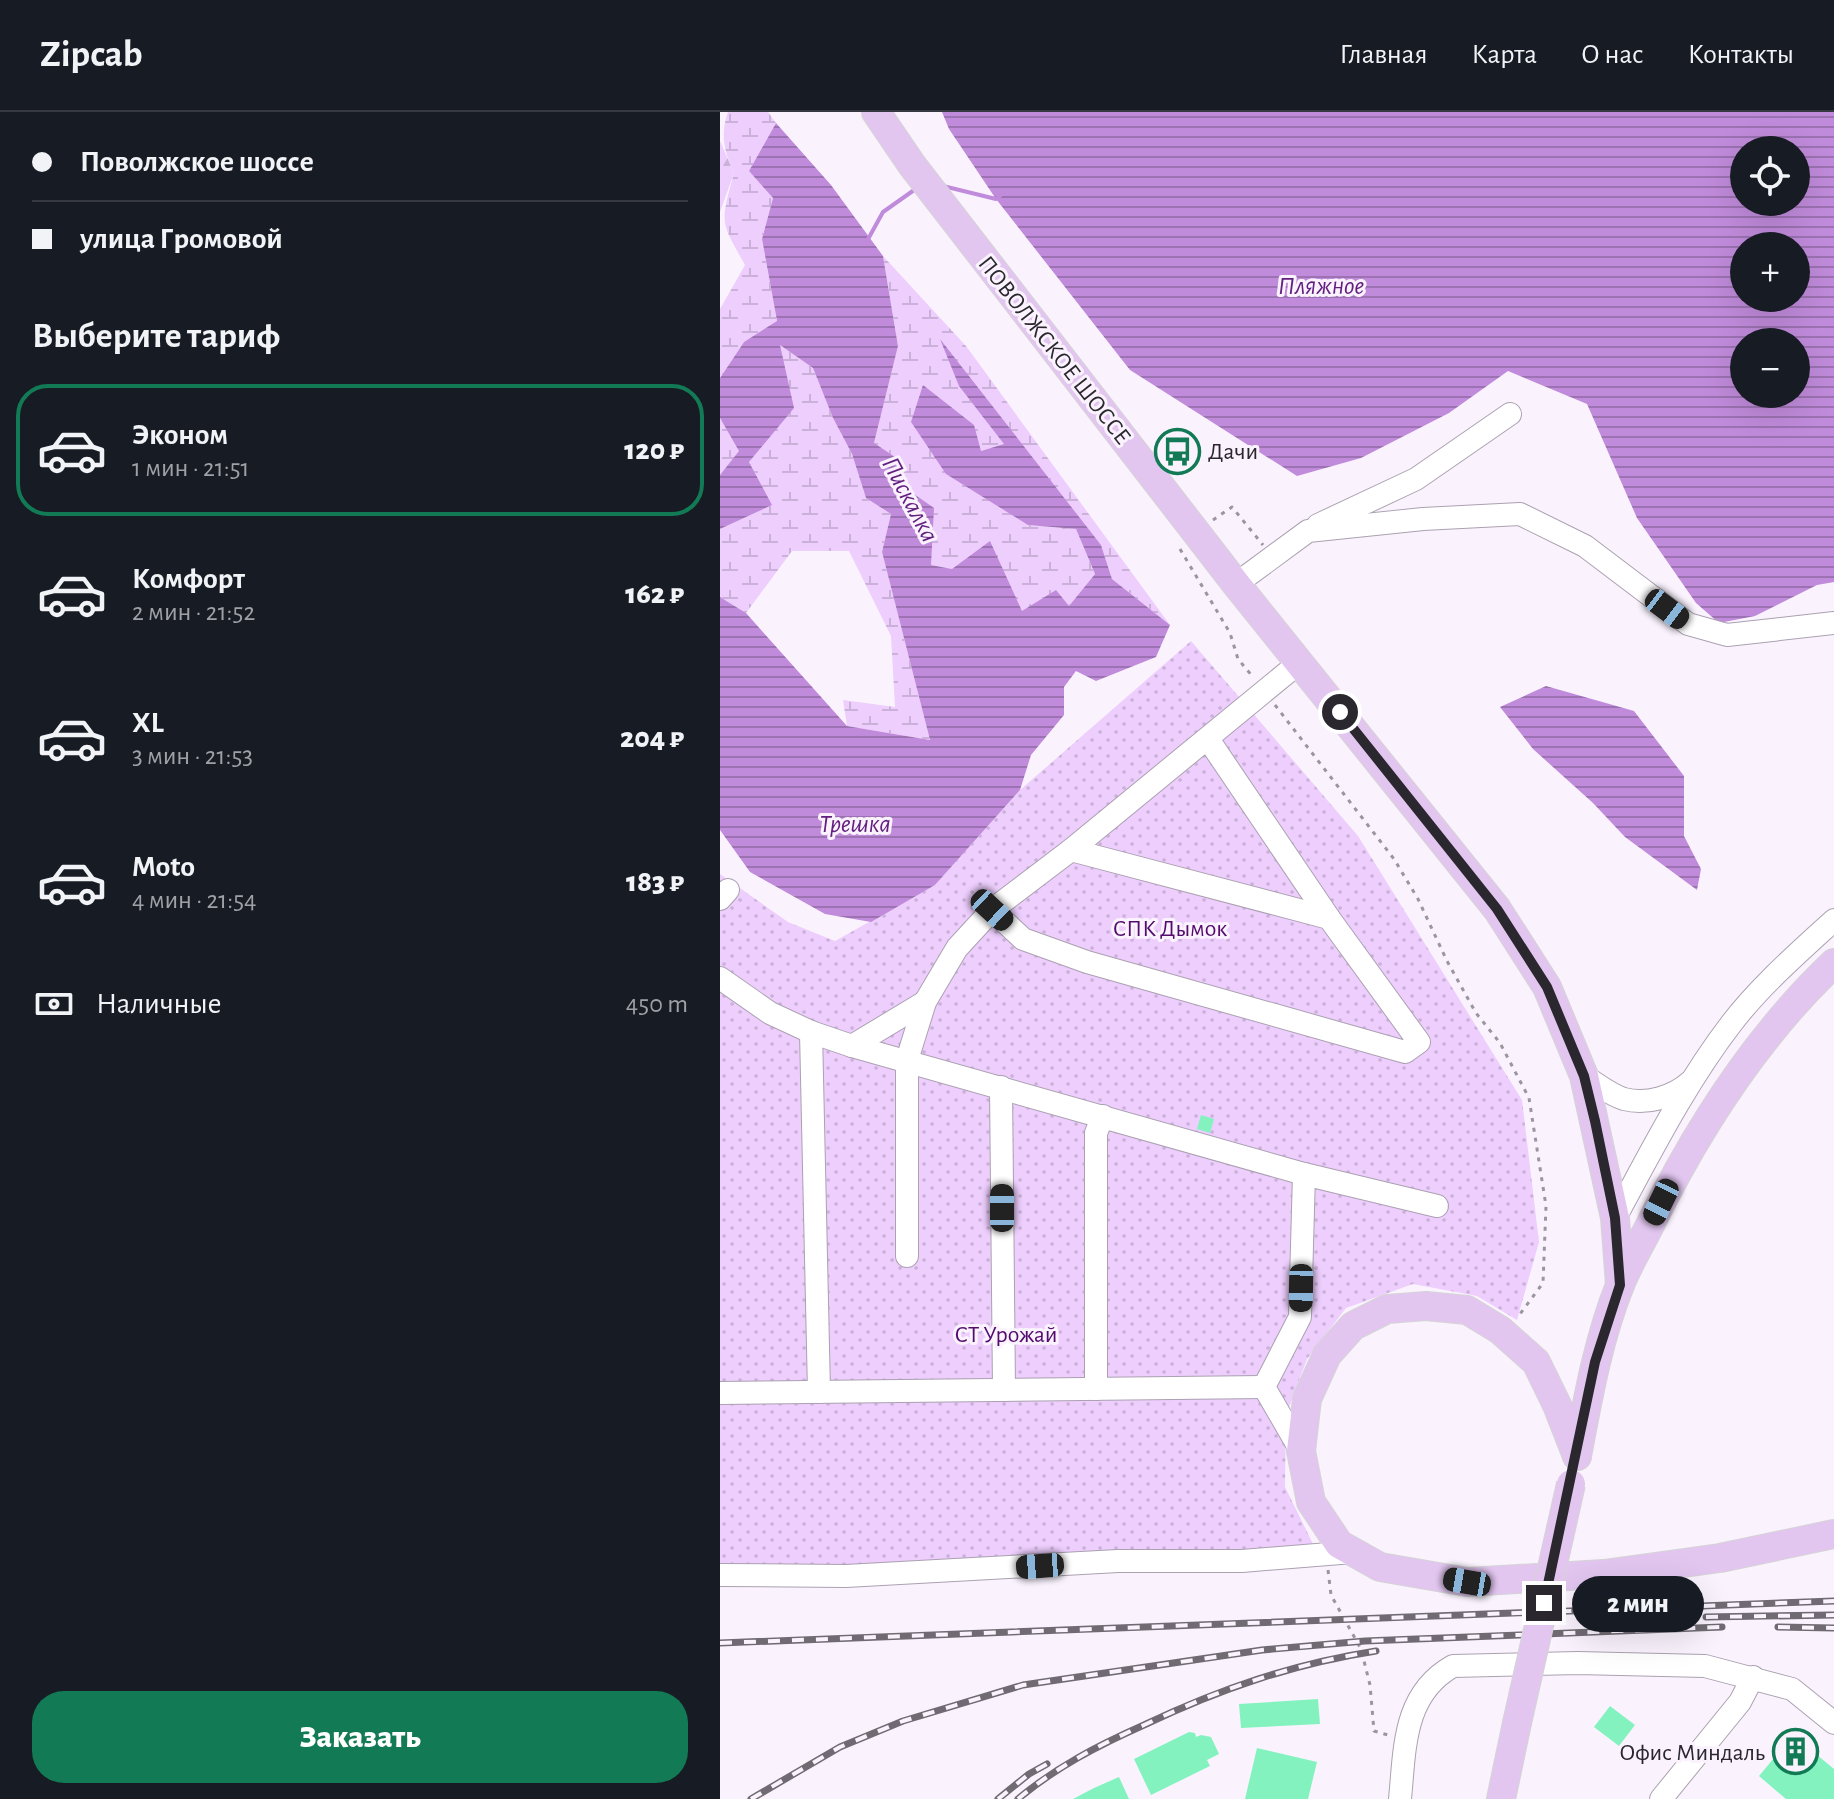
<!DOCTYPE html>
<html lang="ru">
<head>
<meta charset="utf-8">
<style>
	body { margin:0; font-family:"Alegreya Sans",sans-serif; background:#242831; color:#f1f3f6; height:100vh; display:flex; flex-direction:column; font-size:30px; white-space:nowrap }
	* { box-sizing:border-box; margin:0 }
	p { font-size:26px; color:#9ea1a6 }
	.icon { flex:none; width:44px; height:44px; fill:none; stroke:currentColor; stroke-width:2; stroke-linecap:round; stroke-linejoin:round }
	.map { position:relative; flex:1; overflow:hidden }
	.panel { display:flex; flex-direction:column; background:#171b24; width:720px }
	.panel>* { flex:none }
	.top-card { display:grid; align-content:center; height:176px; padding:0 32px; background:#171b24 }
	.fabs { position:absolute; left:1010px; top:24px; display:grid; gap:16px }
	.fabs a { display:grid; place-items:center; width:80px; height:80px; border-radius:50%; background:#171b24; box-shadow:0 8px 32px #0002; font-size:40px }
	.end { position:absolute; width:36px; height:36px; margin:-18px; border:10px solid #2b272e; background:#fff; box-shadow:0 0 0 4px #fff }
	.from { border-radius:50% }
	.bubble { position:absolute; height:56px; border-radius:28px; background:#171b24; box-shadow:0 8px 32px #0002; font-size:26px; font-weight:800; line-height:56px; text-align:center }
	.car { position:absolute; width:24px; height:48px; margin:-24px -12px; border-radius:10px; box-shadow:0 0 6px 2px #0007; background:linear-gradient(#222 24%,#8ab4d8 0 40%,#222 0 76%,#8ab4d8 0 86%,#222 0) }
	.top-card b { display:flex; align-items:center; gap:28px; height:76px; font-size:30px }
	.top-card b+b { border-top:2px solid #363941 }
	.top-card i { width:20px; height:20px; background:#f1f3f6 }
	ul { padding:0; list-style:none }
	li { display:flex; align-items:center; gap:24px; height:132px; margin:0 16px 12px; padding:0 16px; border:4px solid transparent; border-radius:32px }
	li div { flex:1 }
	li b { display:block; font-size:30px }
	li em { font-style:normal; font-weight:800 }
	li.active { border-color:#127b55 }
	li>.icon { width:72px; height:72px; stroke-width:1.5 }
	h2 { padding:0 32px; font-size:36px; line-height:96px }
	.pay { display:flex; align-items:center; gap:20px; height:88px; padding:0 32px; font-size:30px }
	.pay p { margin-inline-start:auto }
	.cta { display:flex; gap:16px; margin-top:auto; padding:16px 32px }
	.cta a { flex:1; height:92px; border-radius:32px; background:#127b55; color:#fff; font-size:32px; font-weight:800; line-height:92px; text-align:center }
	header { display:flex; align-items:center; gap:48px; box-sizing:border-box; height:112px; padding:0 40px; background:#171b24; border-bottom:2px solid #363941 }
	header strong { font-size:38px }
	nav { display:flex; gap:44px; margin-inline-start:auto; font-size:28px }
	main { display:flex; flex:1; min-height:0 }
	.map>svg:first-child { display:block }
</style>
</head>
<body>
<header>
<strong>Zipcab</strong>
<nav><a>Главная</a><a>Карта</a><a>О нас</a><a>Контакты</a></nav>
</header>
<main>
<section class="panel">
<div class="top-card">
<b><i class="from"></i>Поволжское шоссе</b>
<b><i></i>улица Громовой</b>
</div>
<h2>Выберите тариф</h2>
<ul>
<li class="active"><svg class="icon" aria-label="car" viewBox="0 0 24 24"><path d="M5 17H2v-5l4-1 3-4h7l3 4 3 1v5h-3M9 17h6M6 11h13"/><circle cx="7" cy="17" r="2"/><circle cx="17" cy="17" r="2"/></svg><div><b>Эконом</b><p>1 мин · 21:51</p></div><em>120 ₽</em></li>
<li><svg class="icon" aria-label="car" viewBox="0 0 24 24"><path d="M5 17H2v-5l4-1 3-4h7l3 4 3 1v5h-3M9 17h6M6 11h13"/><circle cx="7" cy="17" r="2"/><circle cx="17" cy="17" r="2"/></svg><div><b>Комфорт</b><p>2 мин · 21:52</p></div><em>162 ₽</em></li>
<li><svg class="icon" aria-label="car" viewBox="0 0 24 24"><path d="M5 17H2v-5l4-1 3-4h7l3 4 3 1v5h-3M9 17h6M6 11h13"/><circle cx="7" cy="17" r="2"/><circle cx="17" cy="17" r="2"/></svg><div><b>XL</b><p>3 мин · 21:53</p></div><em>204 ₽</em></li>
<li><svg class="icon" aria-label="car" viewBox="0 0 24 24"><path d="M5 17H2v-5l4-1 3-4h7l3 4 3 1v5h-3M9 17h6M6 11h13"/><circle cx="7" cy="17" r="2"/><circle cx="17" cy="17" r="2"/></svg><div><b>Moto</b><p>4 мин · 21:54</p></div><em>183 ₽</em></li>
</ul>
<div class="pay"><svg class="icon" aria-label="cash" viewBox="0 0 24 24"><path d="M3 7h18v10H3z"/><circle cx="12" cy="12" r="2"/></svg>Наличные<p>450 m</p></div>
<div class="cta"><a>Заказать</a></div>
</section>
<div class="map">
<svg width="1114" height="1687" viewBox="0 0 1114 1687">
	<defs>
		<pattern id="forest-firs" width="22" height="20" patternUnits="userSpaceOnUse" patternTransform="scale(2)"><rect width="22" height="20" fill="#edcefd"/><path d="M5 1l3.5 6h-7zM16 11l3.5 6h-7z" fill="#cbb1d9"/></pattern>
		<pattern id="wetland-marsh" width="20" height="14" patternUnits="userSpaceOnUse" patternTransform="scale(2)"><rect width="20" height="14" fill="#edcefd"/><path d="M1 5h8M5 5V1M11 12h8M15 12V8" fill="none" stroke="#cbb1d9"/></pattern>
		<pattern id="garden-dots" width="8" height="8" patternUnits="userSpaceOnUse" patternTransform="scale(2)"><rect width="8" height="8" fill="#edcefd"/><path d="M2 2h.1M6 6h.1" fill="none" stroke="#cbb1d9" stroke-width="1.8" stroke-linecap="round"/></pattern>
		<pattern id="water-rules" width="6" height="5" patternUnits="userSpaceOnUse" patternTransform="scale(2)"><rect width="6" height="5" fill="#c08bdb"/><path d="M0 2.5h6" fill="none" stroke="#9c72b2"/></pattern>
	</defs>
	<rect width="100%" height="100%" fill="#faf3fe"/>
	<polygon fill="url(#forest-firs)" points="0,29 14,61 0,100"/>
	<g fill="url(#wetland-marsh)">
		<path d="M8,0H48L56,11L29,59L53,86L42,127L57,210L24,230L0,266V197L25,153C0,108 0,113 14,61C4,39 0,22 8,0Z"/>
		<polygon points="163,144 246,234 450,513 392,467 381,433 239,274 285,332 261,339 203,274 308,413 356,417 375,462 349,494 302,499 232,457 210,453 213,396 181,373 154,331 178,234"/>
		<polygon points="59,232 93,256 113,306 132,342 146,386 171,402 162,440 210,628 127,614 123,588 175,595 171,524 129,439 72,439 26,501 0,485 0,417 51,393 29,350 73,296"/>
		<polygon points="0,306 20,339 0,363"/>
	</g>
	<polygon fill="url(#garden-dots)" points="471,529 638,724 802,988 819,1130 797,1208 757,1184 693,1172 626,1196 587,1247 566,1303 565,1375 598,1442 0,1466 0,762 68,810 115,829 215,773 300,678"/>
	<g fill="url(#water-rules)" fill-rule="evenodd">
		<path d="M222,0H1114V470L1097,473L1035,504L999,511L976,491L917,406L867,292L788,259L729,301L641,346L577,364L410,258L276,87L229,17ZM1024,38H1076V90H1024ZM1024,134H1076V186H1024ZM1024,230H1076V282H1024Z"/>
		<polygon points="56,11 111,73 163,144 178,234 154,331 181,349 181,373 214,396 211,453 232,457 270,429 302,499 336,478 349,494 375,462 356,417 308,413 226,362 191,310 203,273 254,313 261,339 284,332 239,274 220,227 381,433 392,467 450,513 436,545 376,569 356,559 344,575 344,603 311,643 300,678 215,773 151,810 105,802 30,760 0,718 0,485 26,501 127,614 210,628 162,440 171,402 146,386 132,342 113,306 93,256 60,233 74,296 29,350 52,393 0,417 0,363 19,339 0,306 0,266 24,230 57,209 42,127 53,86 29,59"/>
		<polygon points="826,574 914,599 964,664 964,724 981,757 977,778 905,725 873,691 813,637 780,595"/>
	</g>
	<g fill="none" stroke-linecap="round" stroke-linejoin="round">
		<g stroke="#c08bdb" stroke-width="4">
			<polyline points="223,74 276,87 280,84"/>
			<polyline points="147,129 163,100 197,76"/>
		</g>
	</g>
	<g fill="#83f2bf">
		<polygon points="481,1003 494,1007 490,1021 477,1017"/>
		<polygon points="598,1587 600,1612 521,1616 519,1592"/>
		<polygon points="890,1594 915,1613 899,1634 874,1615"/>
		<polygon points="469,1620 475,1621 476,1625 481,1623 491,1625 499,1642 487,1648 490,1654 431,1683 414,1647"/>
		<polygon points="1073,1623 1114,1657 1114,1687 1066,1687 1039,1664"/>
		<polygon points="537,1636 597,1650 588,1687 525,1687"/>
		<polygon points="399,1665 409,1687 353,1687 374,1676"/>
	</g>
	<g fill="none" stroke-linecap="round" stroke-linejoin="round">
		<defs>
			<g id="minor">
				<polyline points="598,413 696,367 790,302"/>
				<polyline points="516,472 588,419 703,407 800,402 865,434 968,512 1007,523 1114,511"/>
				<polyline points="351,738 609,806"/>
				<polyline points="0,787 8,778"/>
				<polyline points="272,798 303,827 367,850 685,940 699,930 609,806 488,627"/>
				<polyline points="0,866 50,901 91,920 132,934 584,1062 580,1205 544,1275 581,1339"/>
				<polyline points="91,920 99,1280"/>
				<polyline points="132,934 205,890"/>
				<path d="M864,964C876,971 890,983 904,987C927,993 953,985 970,970"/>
				<polyline points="281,975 284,1278"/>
				<polyline points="584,1062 717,1094"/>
				<path d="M895,1106C931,1040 965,972 1011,912C1039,875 1079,840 1114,808"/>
				<polyline points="187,1144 187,948 205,890 237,836 272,798 351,738 580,550"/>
				<polyline points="376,1277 376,1021 383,1004"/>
				<polyline points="0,1281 544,1275"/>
				<polyline points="0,1463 126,1464 398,1449 522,1449 633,1440"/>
				<path d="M680,1687C685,1636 683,1582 733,1554L858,1551L985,1554L1072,1577L1114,1611"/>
				<polyline points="941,1687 1020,1590 1033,1565"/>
			</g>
			<g id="major">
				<polyline points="156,0 192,53 516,472 777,797 827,875 864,964 895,1106 900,1173"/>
				<polyline points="857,1344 837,1293 816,1250 780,1218 747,1198 706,1194 667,1197 633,1214 607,1243 587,1287 581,1339 591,1390 619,1432 660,1455 747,1470 884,1462 1000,1446 1114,1422"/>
				<path d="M857,1344C868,1286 878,1228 900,1173C908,1153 920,1133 930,1113C977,1017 1036,925 1114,851"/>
				<polyline points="781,1687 797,1611"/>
			</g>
		</defs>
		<use href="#minor" stroke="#aba1b1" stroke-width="24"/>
		<use href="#major" stroke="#d5d4d5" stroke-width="30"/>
		<g stroke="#9a959e" stroke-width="3" stroke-dasharray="4 6" stroke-linecap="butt">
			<polyline points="493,408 512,395 543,433"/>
			<polyline points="460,437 510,521 518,547 533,565"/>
			<polyline points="555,593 674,747 698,787 727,849 756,901 780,931 809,986 826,1094 823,1171 797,1206"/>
			<polyline points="608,1458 611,1483 641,1537 650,1573 654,1619 668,1623"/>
		</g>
		<use href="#minor" stroke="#fff" stroke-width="22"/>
		<use href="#major" stroke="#e2c6f0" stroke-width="28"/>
		<defs>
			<g id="rail">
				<polyline points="986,1505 1114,1503"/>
				<polyline points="1058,1515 1114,1516"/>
				<polyline points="0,1531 1114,1489"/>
				<polyline points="31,1687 120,1635 183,1609 303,1573 542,1538 645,1529 1002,1515"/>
				<polyline points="278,1687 309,1662 327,1652"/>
				<path d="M298,1687C336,1655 379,1633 424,1613C500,1577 572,1552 656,1539"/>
			</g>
		</defs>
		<use href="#rail" stroke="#706b73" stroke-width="7"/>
		<use href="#rail" stroke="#faf3fe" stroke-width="4" stroke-dasharray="12" stroke-linecap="butt"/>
		<defs>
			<polyline id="major-bridge" points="797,1611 851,1372"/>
		</defs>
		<use href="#major-bridge" stroke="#d5d4d5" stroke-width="30" stroke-linecap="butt"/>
		<use href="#major-bridge" stroke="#e2c6f0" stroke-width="28"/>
	</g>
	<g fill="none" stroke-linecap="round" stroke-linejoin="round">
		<polyline stroke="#2b272e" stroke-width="10" points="620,600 777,797 827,875 864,964 875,1009 895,1106 900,1173 875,1250 824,1491"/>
	</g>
	<defs>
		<symbol id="bus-ring" viewBox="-11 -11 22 22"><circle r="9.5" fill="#faf3fe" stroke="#127b55" stroke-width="1.5"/><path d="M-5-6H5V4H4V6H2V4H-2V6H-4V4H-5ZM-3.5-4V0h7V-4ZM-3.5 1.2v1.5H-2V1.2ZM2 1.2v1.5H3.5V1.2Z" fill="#127b55"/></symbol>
		<symbol id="building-ring" viewBox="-11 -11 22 22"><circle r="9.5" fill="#faf3fe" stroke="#127b55" stroke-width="1.5"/><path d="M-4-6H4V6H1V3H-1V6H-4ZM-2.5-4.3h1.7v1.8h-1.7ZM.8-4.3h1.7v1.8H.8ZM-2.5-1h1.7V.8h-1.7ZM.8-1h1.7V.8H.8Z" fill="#127b55"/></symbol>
	</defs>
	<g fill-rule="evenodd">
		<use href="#bus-ring" x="432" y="314" width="51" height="51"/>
		<use href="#building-ring" x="1050" y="1614" width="51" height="51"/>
	</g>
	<g text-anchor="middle" stroke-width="6" stroke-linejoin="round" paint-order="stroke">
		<g font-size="24" fill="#2b272e" stroke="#faf3fe">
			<text transform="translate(335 238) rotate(52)" y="8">ПОВОЛЖСКОЕ ШОССЕ</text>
		</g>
		<g font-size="24" fill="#2b272e" stroke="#faf3fe" text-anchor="start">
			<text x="488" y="347">Дачи</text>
			<text x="1045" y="1648" text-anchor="end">Офис Миндаль</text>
		</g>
		<g font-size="24" fill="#530b6e" stroke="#faf3fe">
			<text x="450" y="824">СПК Дымок</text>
			<text x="286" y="1230">СТ Урожай</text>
		</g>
		<g font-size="26" font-style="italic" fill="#63207f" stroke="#faf3fe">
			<text x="601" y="182">Пляжное</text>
			<text transform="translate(191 387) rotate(62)" y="9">Пискалка</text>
			<text x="135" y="720">Трешка</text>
		</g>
	</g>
</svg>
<div class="fabs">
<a><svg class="icon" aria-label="locate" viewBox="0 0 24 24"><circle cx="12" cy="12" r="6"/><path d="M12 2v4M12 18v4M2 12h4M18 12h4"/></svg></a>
<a>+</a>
<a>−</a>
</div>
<i class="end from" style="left:620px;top:600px"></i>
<i class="end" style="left:824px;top:1491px"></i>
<div class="bubble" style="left:852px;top:1464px;width:132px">2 мин</div>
<i class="car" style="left:947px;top:497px;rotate:127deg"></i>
<i class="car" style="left:272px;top:798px;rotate:133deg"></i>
<i class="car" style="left:941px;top:1090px;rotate:206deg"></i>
<i class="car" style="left:282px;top:1096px;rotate:0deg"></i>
<i class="car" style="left:581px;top:1176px;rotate:181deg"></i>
<i class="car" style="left:320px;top:1454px;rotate:266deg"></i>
<i class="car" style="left:747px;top:1470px;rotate:280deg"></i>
</div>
</main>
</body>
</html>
